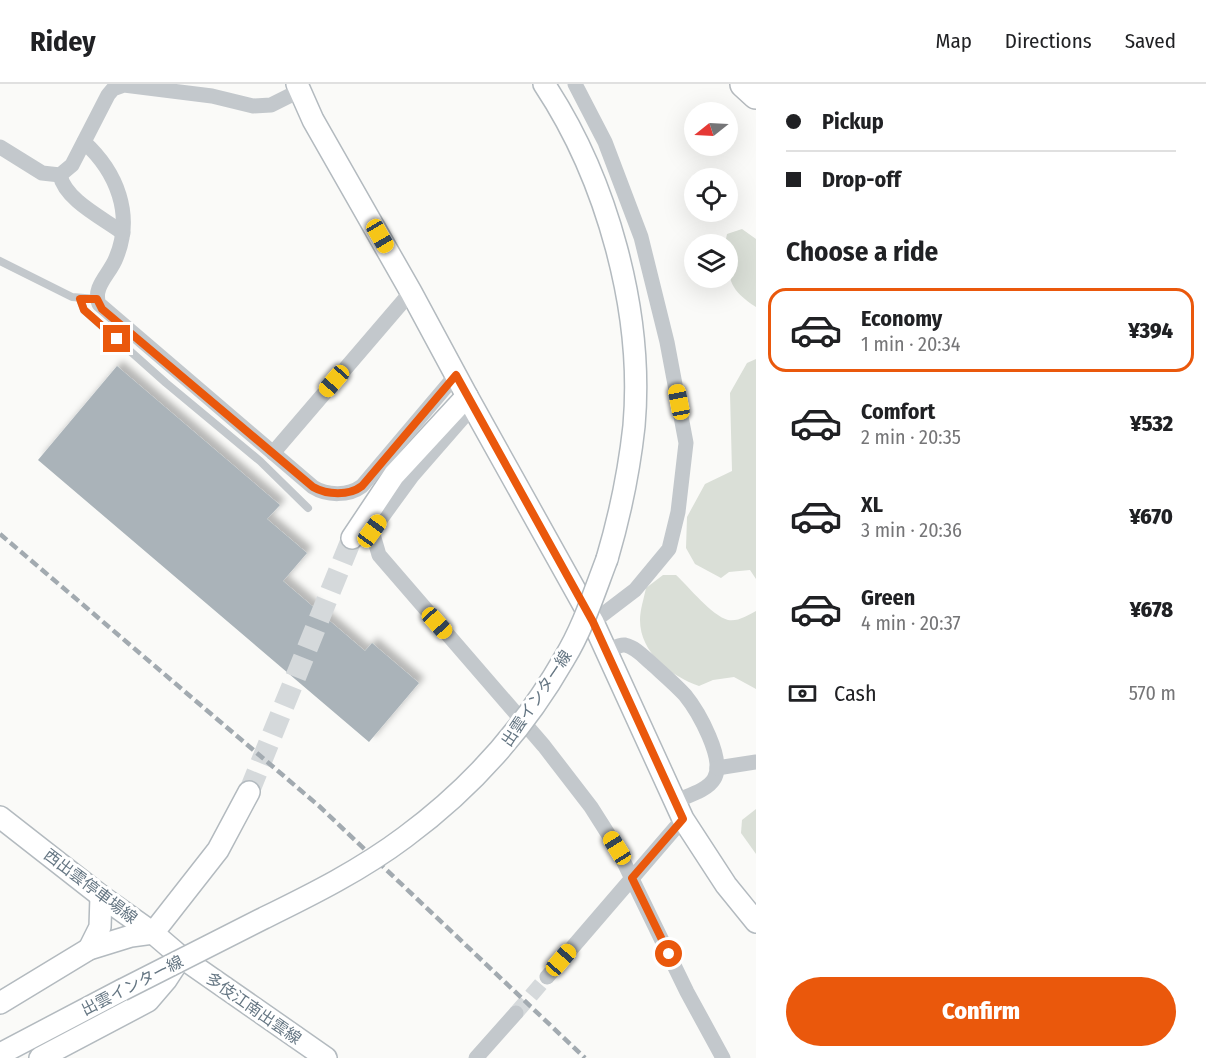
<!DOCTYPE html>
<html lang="en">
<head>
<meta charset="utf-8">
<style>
	body { margin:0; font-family:"Fira Sans Condensed","Noto Sans JP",sans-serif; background:#f6f6f6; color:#202124; height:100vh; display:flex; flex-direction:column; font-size:22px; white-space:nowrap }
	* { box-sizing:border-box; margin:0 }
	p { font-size:20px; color:#757577 }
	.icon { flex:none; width:33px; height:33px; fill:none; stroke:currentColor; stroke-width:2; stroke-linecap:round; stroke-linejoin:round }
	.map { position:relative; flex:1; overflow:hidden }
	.drawer { display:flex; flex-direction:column; background:#fff; width:450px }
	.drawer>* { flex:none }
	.hud { display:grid; align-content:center; height:132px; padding:0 30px; background:#fff }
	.needle { width:39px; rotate:252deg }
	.tools { position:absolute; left:684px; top:18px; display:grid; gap:12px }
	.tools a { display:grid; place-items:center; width:54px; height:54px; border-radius:50%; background:#fff; box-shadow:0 6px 24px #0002; font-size:30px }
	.end { position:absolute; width:27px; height:27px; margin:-14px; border:8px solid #ea580c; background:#fff; box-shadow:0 0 0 3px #fff }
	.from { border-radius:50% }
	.car { position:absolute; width:18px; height:36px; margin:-18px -9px; border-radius:8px; box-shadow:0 0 4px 2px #0007; background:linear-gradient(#f5c518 24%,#345 0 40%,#f5c518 0 76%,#345 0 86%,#f5c518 0) }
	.hud b { display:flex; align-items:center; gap:21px; height:57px; font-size:22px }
	.hud b+b { border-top:2px solid #e0e0e0 }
	.hud i { width:15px; height:15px; background:#202124 }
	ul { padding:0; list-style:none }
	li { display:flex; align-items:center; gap:18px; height:84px; margin:0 12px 9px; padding:0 18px; border:3px solid transparent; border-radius:18px }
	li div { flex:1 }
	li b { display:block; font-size:22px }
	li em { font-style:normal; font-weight:800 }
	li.current { border-color:#ea580c }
	li>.icon { width:54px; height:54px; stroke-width:1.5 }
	h2 { padding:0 30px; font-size:27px; line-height:72px }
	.pay { display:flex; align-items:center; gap:15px; height:66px; padding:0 30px; font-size:22px }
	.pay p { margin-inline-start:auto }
	.cta { display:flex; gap:12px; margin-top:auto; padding:12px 30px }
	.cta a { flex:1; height:69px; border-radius:36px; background:#ea580c; color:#fff; font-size:24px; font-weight:800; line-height:69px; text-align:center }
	header { display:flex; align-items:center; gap:36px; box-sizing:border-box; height:84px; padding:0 30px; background:#fff; border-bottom:2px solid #e0e0e0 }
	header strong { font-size:28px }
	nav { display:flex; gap:33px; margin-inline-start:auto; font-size:21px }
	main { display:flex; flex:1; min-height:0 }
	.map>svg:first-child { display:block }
</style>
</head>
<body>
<header>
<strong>Ridey</strong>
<nav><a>Map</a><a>Directions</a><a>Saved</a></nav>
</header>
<main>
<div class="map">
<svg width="756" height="974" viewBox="0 0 756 974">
	<defs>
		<filter id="shadow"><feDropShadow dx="5.5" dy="-5.5" stdDeviation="3" flood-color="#0004"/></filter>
	</defs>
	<rect width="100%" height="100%" fill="#fafaf8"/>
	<g fill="#dadfd7">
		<path d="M742,145L756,155V223C727,204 728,194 728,160H725L727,150Z"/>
		<polygon points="756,275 756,495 750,486 729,488 721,494 695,480 686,464 687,433 705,400 732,387 730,309 747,279"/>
		<path d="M663,491H676C690,504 711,531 728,536C738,538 748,531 756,527V605L734,593L713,596L699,602C671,592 640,569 640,536C640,526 644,514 646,504Z"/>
		<polygon points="756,725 756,770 741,749 742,736"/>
	</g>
	<polygon fill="#aab3b9" filter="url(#shadow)" points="117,282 280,421 267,435 307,469 283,497 365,567 372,559 419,599 369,658 38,376"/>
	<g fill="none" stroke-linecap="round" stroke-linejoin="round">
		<polyline stroke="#d5d9db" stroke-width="15" stroke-dasharray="15 8" stroke-linecap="butt" points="516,929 547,893"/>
		<polyline stroke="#d5d9db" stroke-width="21" stroke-dasharray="21 10" stroke-linecap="butt" points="249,708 352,454"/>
		<defs>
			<g id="secondary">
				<polyline points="297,0 313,36 411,208 467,312 593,538 683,735 726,801 756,838"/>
				<path d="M544,0C607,95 644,228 634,342C629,388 620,431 607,475"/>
				<polyline points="352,454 394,391 467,312"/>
				<polyline points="0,733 101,812 153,849 181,873 326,974"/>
				<polyline points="89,865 100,843 101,812"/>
				<polyline points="0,919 89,865 131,852 153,849 218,766 249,708"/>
				<polyline points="0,970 122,906"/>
				<polyline points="40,974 148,917 166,896 181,873"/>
			</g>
			<polyline id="highway" points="744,0 756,11"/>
		</defs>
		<use href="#secondary" stroke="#b3babf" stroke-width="24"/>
		<use href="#highway" stroke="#b4b9bd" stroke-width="30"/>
		<g stroke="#c3c8cc" stroke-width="8">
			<polyline points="0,177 72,213 97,215"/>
			<polyline points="80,215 84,226 166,299 260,377 308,424"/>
		</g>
		<g stroke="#c3c8cc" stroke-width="15">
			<polyline points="575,0 605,58 641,153 667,258 686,359 678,428 669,465 635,506 593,538"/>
			<path d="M84,58C117,88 134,131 116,174C110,190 92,203 99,220L313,403C327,412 349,412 362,402L456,291"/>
			<polyline points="0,63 42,89 60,91 72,81 108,11 113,5 124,1 212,12 253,22 271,21 299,7"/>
			<path d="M60,91C65,116 103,134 123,149"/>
			<polyline points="473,322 412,392 372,447 379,471 544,662 591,723 617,764 687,908 723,974"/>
			<polyline points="273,369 411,208"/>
			<path d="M607,567C613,565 619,560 625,561C635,563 644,573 651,579C663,590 675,600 685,611C698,627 726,676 714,695C707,707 686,712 674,718"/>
			<polyline points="717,684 756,678"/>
			<polyline points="547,893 683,735"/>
			<polyline points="476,974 516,929"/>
		</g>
		<use href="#secondary" stroke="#fff" stroke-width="21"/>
		<use href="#highway" stroke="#fff" stroke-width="27"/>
		<polyline stroke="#a2aab0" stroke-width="4.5" stroke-dasharray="9 4.5" stroke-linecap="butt" points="0,450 319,722 585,974"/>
		<defs>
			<path id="secondary-bridge" d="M122,906C170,882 217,858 264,834C313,810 361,786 405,753C470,705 524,645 564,575C583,544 594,509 607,475"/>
		</defs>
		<use href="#secondary-bridge" stroke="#b3babf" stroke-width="24" stroke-linecap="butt"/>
		<use href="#secondary-bridge" stroke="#fff" stroke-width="21"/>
	</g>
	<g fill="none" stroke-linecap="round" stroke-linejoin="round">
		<path stroke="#ea580c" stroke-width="8" d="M117,255L84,226L80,215H97L102,225L313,403C327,411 349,412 362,402L456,291L593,538L683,735L632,794L669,870"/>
	</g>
	<g text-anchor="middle" stroke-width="6" stroke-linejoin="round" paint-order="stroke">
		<g font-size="16" fill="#657683" stroke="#fff">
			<text transform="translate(536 614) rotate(-56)" y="6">出雲インター線</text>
			<text transform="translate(91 802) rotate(37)" y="6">西出雲停車場線</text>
			<text transform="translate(132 901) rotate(-27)" y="6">出雲インター線</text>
			<text transform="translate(254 924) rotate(35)" y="6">多伎江南出雲線</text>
		</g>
	</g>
</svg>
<div class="tools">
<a><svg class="needle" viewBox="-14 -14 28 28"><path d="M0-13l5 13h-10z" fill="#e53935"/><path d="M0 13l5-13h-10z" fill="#757577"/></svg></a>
<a><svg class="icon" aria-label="locate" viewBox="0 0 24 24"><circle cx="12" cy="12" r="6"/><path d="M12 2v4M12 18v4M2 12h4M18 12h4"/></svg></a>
<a><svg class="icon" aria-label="layers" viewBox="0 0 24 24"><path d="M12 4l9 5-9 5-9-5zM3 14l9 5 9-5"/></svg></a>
</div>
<i class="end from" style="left:669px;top:870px"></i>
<i class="end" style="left:117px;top:255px"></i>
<i class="car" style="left:380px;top:152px;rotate:150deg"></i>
<i class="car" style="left:334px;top:297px;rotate:221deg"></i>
<i class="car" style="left:679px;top:318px;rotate:349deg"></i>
<i class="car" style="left:372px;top:447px;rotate:36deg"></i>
<i class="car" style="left:437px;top:539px;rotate:138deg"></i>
<i class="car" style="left:617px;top:764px;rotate:328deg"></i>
<i class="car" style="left:561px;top:876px;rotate:41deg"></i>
</div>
<section class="drawer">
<div class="hud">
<b><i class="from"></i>Pickup</b>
<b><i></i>Drop-off</b>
</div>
<h2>Choose a ride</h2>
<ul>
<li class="current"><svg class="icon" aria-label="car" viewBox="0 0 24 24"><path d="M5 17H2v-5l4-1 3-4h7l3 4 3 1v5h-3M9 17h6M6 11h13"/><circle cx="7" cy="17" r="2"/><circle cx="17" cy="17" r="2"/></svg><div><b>Economy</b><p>1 min · 20:34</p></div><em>¥394</em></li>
<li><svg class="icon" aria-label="car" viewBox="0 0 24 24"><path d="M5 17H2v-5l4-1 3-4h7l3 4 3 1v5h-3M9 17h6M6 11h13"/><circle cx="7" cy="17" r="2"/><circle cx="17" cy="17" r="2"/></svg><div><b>Comfort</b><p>2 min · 20:35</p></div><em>¥532</em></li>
<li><svg class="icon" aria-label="car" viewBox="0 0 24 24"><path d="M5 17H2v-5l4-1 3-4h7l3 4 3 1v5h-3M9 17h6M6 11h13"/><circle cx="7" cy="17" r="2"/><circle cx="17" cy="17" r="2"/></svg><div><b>XL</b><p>3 min · 20:36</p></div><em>¥670</em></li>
<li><svg class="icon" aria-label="car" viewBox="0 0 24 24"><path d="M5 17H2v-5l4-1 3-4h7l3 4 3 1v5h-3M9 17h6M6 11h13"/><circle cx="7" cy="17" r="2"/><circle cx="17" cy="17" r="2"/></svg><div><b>Green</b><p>4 min · 20:37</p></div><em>¥678</em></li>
</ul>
<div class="pay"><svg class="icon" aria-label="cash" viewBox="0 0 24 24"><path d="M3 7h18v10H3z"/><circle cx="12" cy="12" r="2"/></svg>Cash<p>570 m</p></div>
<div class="cta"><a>Confirm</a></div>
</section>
</main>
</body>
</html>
